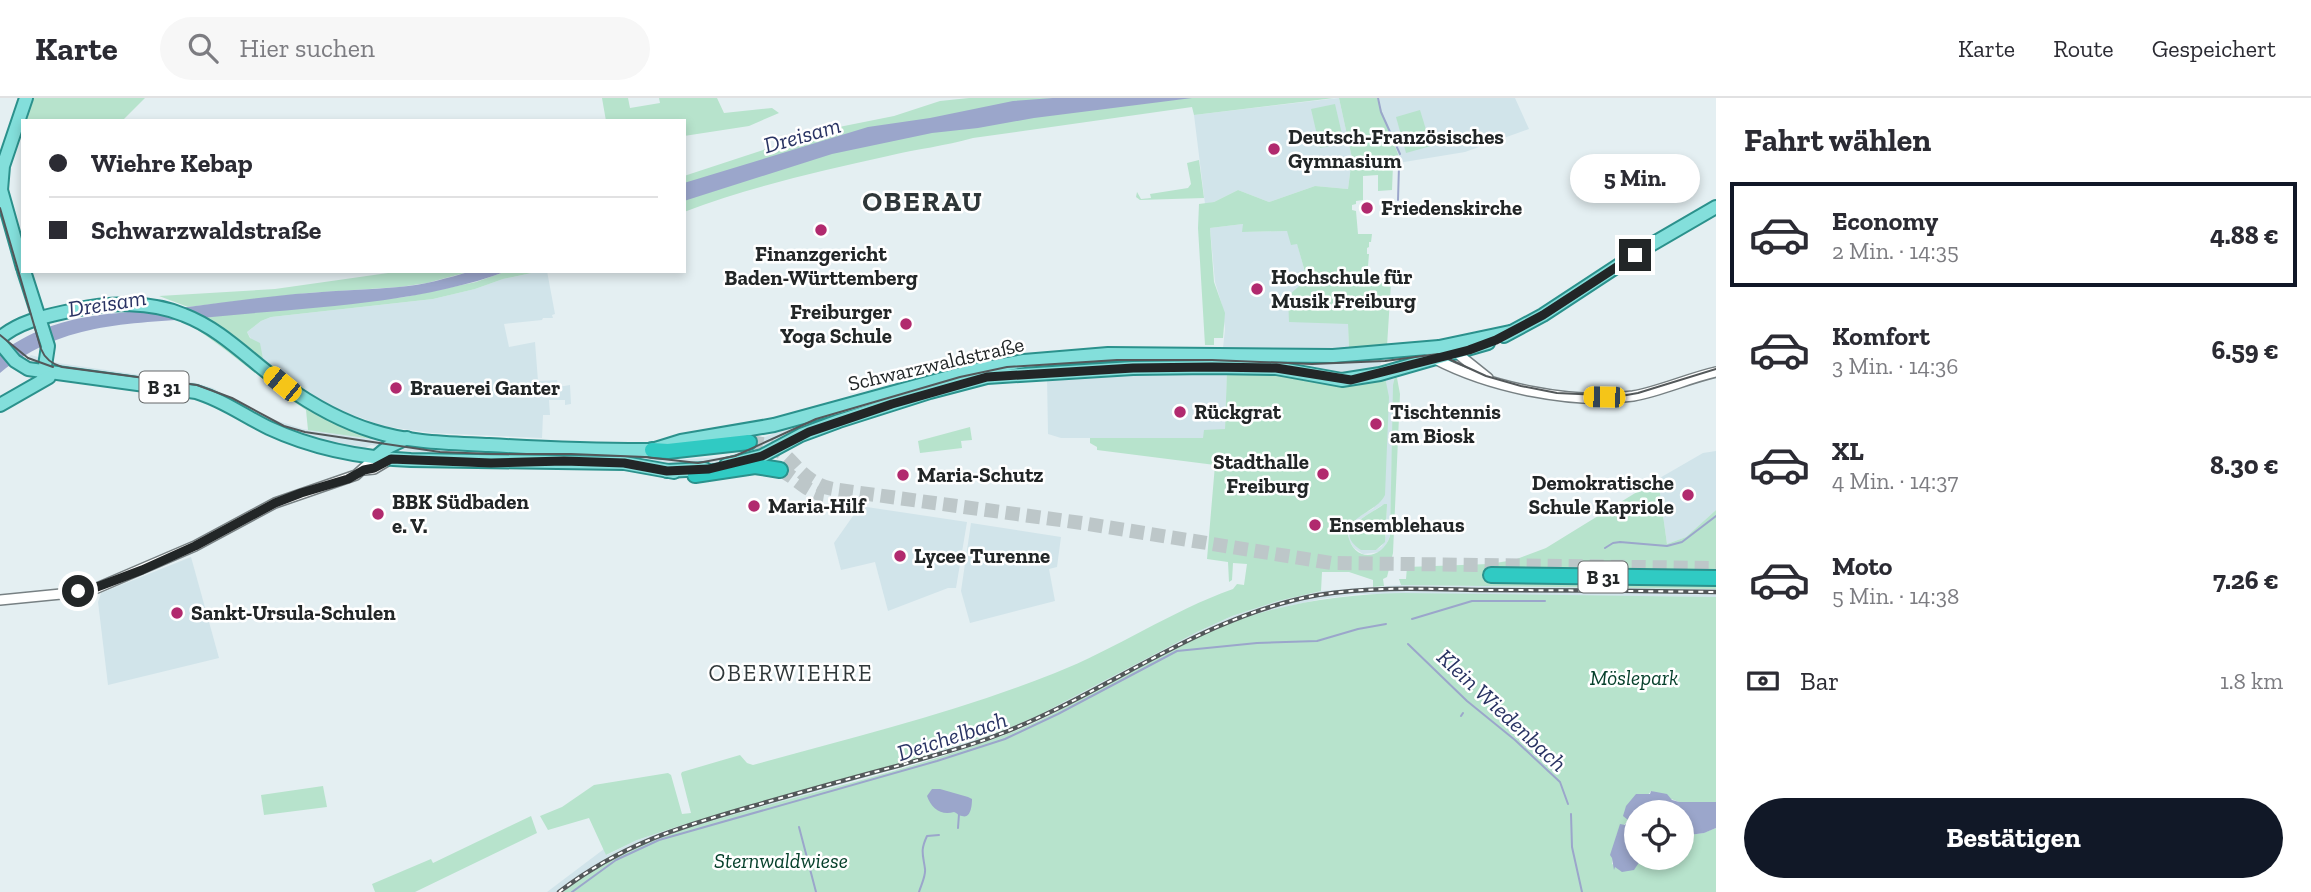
<!DOCTYPE html>
<html lang="de">
<head>
<meta charset="utf-8">
<style>
	body { margin:0; font-family:"Zilla Slab",serif; background:#f7f7f7; color:#2b2b33; height:100vh; display:flex; flex-direction:column; font-size:26px; white-space:nowrap }
	* { box-sizing:border-box; margin:0 }
	p { font-size:23px; color:#7c7c81 }
	.icon { flex:none; width:38px; height:38px; fill:none; stroke:currentColor; stroke-width:2; stroke-linecap:round; stroke-linejoin:round }
	.map { position:relative; flex:1; overflow:hidden }
	.details { display:flex; flex-direction:column; background:#fff; width:595px }
	.details>* { flex:none }
	.banner { position:absolute; left:21px; top:21px; width:665px; height:154px; border-radius:0px; box-shadow:0 4px 10px #0003; display:grid; align-content:center; height:154px; padding:0 28px; background:#fff }
	.controls { position:absolute; left:1624px; top:702px; display:grid; gap:14px }
	.controls a { display:grid; place-items:center; width:70px; height:70px; border-radius:50%; background:#fff; box-shadow:0 4px 10px #0003; font-size:35px }
	.end { position:absolute; width:32px; height:32px; margin:-16px; border:9px solid #222627; background:#fff; box-shadow:0 0 0 4px #fff }
	.from { border-radius:50% }
	.bubble { position:absolute; height:49px; border-radius:24px; background:#fff; box-shadow:0 4px 10px #0003; font-size:23px; font-weight:700; line-height:49px; text-align:center }
	.car { position:absolute; width:21px; height:42px; margin:-21px -10px; border-radius:9px; box-shadow:0 0 5px 2px #0007; background:linear-gradient(#f5c518 24%,#345 0 40%,#f5c518 0 76%,#345 0 86%,#f5c518 0) }
	.banner b { display:flex; align-items:center; gap:24px; height:66px; font-size:26px }
	.banner b+b { border-top:2px solid #e1e1e2 }
	.banner i { width:18px; height:18px; background:#2b2b33 }
	ul { padding:0; list-style:none }
	li { display:flex; align-items:center; gap:21px; height:105px; margin:0 14px 10px; padding:0 14px; border:4px solid transparent; border-radius:0px }
	li div { flex:1 }
	li b { display:block; font-size:26px }
	li em { font-style:normal; font-weight:700 }
	li.on { border-color:#111827 }
	li>.icon { width:63px; height:63px; stroke-width:1.5 }
	h2 { padding:0 28px; font-size:32px; line-height:84px }
	.pay { display:flex; align-items:center; gap:18px; height:77px; padding:0 28px; font-size:26px }
	.pay p { margin-inline-start:auto }
	.button { display:flex; gap:14px; margin-top:auto; padding:14px 28px }
	.button a { flex:1; height:80px; border-radius:42px; background:#111827; color:#fff; font-size:28px; font-weight:700; line-height:80px; text-align:center }
	header { display:flex; align-items:center; gap:42px; box-sizing:border-box; height:98px; padding:0 35px; background:#fff; border-bottom:2px solid #e1e1e2 }
	header strong { font-size:33px }
	nav { display:flex; gap:38px; margin-inline-start:auto; font-size:24px }
	.search { width:490px; height:63px; background:#f7f7f7; display:flex; align-items:center; gap:18px; box-sizing:border-box; padding:0 24px; border-radius:38px; color:#7c7c81; font-size:26px }
	main { display:flex; flex:1; min-height:0 }
	.map>svg:first-child { display:block }
</style>
</head>
<body>
<header>
<strong>Karte</strong>
<div class="search"><svg class="icon" aria-label="search" viewBox="0 0 24 24"><circle cx="10" cy="10" r="6"/><path d="M15 15l6 6"/></svg>Hier suchen</div>
<nav><a>Karte</a><a>Route</a><a>Gespeichert</a></nav>
</header>
<main>
<div class="map">
<svg width="1716" height="794" viewBox="0 0 1716 794">
	<rect width="100%" height="100%" fill="#e4eff2"/>
	<g fill="#d1e4ea" fill-rule="evenodd">
		<polygon points="1339,0 1352,60 1348,91 1315,88 1269,104 1238,92 1214,104 1205,106 1194,17"/>
		<polygon points="1377,0 1515,0 1529,31 1465,54 1398,65 1398,55"/>
		<polygon points="1243,126 1243,134 1287,133 1297,145 1307,182 1348,226 1349,251 1223,250 1225,231 1222,207 1215,184 1210,130"/>
		<polygon points="541,173 547,173 555,216 552,217 553,220 543,220 542,222 504,226 509,249 535,244 538,283 557,282 558,289 570,287 571,306 565,307 565,302 549,302 550,317 543,317 542,340 432,335 382,328 359,319 334,314 325,304 295,288 263,261 247,234 261,223 271,219 433,201 475,191 503,181"/>
		<polygon points="42,251 51,263 58,265 196,285 213,290 269,320 303,331 441,351 492,354 509,351 647,358 672,362 723,359 734,357 758,342 797,326 934,285 1065,261 1379,259 1381,266 1375,272 1341,276 1009,274 714,369 469,359 420,355 371,347 365,350 355,349 300,338 280,332 230,303 41,266 27,261 31,257 42,260 39,252"/>
		<polygon points="1227,275 1225,331 1204,340 1061,340 1048,336 1047,278"/>
		<path d="M1394,278L1390,438L1385,449L1380,454L1363,456L1354,450L1349,443L1348,431L1356,420L1374,410L1385,279ZM1384,406H1387L1386,437L1382,448L1376,452L1359,422Z"/>
		<polygon points="1716,353 1716,412 1686,439 1667,446 1658,381 1703,355"/>
		<polygon points="860,408 967,424 956,490 948,490 888,513 875,464 841,472 834,445"/>
		<polygon points="971,425 1061,439 1057,469 1049,471 1055,503 970,525 961,493"/>
		<polygon points="191,459 219,560 108,587 98,504 101,495"/>
		<polygon points="1401,487 1716,491 1716,499 1359,496 1321,501 1272,512 1200,540 1019,631 961,652 654,740 602,767 563,794 547,794 604,751 607,757 637,742 679,728 902,665 1002,633 1039,617 1197,534 1232,518 1278,503 1321,493"/>
	</g>
	<g fill="#b7e3cc">
		<polygon points="31,0 145,0 122,23 23,23"/>
		<polygon points="602,0 628,0 630,10 660,5 659,0 717,0 724,15 772,10 779,15 749,28 684,38 684,23 606,23"/>
		<path d="M969,0H1334L1194,17L1192,9L973,40C945,48 917,51 888,58C820,73 750,89 684,114V78L824,32L894,18L940,3Z"/>
		<polygon points="1339,0 1377,0 1398,56 1398,65 1393,67 1392,92 1378,93 1378,77 1363,78 1363,102 1356,103 1356,106 1352,107 1352,112 1356,113 1358,136 1372,136 1371,144 1369,144 1369,149 1367,150 1367,156 1369,156 1368,168 1365,168 1368,184 1391,185 1387,248 1349,251 1348,226 1289,224 1288,198 1307,181 1297,146 1291,147 1287,133 1242,134 1243,126 1210,130 1214,184 1225,215 1223,240 1214,240 1214,247 1205,247 1198,130 1199,106 1214,104 1238,92 1269,104 1315,88 1348,91 1352,60"/>
		<polygon points="1335,6 1344,45 1320,50 1311,11"/>
		<polygon points="1420,12 1431,48 1406,55 1396,19"/>
		<polygon points="1199,62 1204,100 1140,102 1136,99 1137,94 1141,101 1151,100 1150,96 1188,90 1191,86 1187,65"/>
		<polygon points="402,173 472,173 427,185 400,189 308,195 188,209 159,198 275,191"/>
		<polygon points="507,173 541,173 503,181 475,191 433,201 271,219 261,223 247,234 250,240 260,245 263,261 231,235 205,219 405,199 476,184"/>
		<path d="M196,228C235,253 268,284 306,309C326,322 349,330 371,338L372,341L308,332L306,312C268,287 233,256 195,230Z"/>
		<path d="M1227,272L1385,279L1389,299L1385,397C1376,415 1351,415 1348,437C1353,464 1382,463 1390,438L1393,287L1395,278L1397,280L1400,296L1393,455L1387,479L1383,481L1384,488L1373,489V482L1349,474H1322L1321,493L1278,503L1232,518L1197,534L1039,617L1002,633L902,665L679,728L637,742L606,757L589,720L548,732L540,718L562,709L594,687L668,675L671,677L682,716L691,715L681,676L682,674L740,657L747,665L753,667C854,639 958,614 1055,575C1116,551 1171,513 1233,491L1237,486L1244,487L1247,466L1233,465L1232,482L1229,484L1228,464L1207,461L1215,367L1097,352V349L1090,345V340H1203L1204,332L1225,331Z"/>
		<polygon points="970,329 972,342 961,343 962,350 920,355 918,343"/>
		<polygon points="1658,381 1667,446 1686,439 1716,412 1716,491 1401,487 1399,481 1406,481 1407,469 1489,466 1514,462 1546,450"/>
		<path d="M1384,406H1387V408L1385,444L1376,452H1361C1330,432 1370,417 1384,406Z"/>
		<path d="M1402,495L1716,499V704H1679L1651,693L1617,736L1612,766L1620,770L1642,760H1682V738L1703,735L1716,730V794H563C620,747 680,732 750,712C821,692 894,675 964,651C994,641 1024,631 1052,616C1121,581 1196,531 1271,512C1315,501 1357,496 1402,495Z"/>
		<polygon points="323,688 327,709 264,717 261,697"/>
		<polygon points="531,718 537,735 415,794 375,794 372,786 431,761 433,765"/>
	</g>
	<g fill="#9ba6cb">
		<polygon points="1053,0 1192,0 1034,20 978,30 932,35 832,56 684,103 684,85 868,29 930,20 1013,3"/>
		<path d="M472,173H507C416,207 309,209 212,219C132,227 67,221 0,275V255C61,211 117,217 188,209C228,204 268,198 309,195C339,192 369,192 399,189C424,187 448,180 472,173Z"/>
		<path d="M932,691H940L968,699L972,701C972,707 971,721 962,718C959,718 957,715 954,714C941,718 931,710 927,698Z"/>
		<polygon points="1651,693 1667,696 1672,702 1679,704 1716,704 1716,730 1704,735 1682,738 1682,714 1636,714 1636,760 1642,760 1634,772 1622,774 1615,769 1614,772 1612,760 1610,757 1620,726 1625,727 1628,722 1623,718 1626,708 1636,696 1650,696"/>
	</g>
	<g fill="none" stroke-linecap="round" stroke-linejoin="round">
		<g stroke="#9ba6cb" stroke-width="2">
			<polyline points="1378,0 1381,14 1400,56"/>
			<polyline points="1398,102 1399,68"/>
			<polyline points="1605,450 1613,445 1620,444 1667,448 1682,444 1716,418"/>
			<polyline points="1412,521 1472,503 1545,503"/>
			<polyline points="1408,546 1467,603 1515,642 1560,684 1568,706"/>
			<polyline points="1461,618 1463,615"/>
			<polyline points="1571,716 1572,749 1582,794"/>
			<polyline points="799,729 816,794"/>
			<polyline points="958,730 959,716"/>
			<polyline points="572,794 616,762 659,742 937,663 1005,641 1058,616 1177,553 1257,545 1317,543 1358,531 1386,526"/>
			<path d="M919,794C921,787 926,778 925,771C923,756 920,753 927,738L939,737"/>
		</g>
		<g stroke="#bdc7c9" stroke-width="14" stroke-dasharray="14 7" stroke-linecap="butt">
			<path d="M749,344C792,348 788,370 818,386C825,390 832,391 839,392L1082,425L1331,465L1716,470"/>
			<path d="M780,372C796,379 806,394 824,397"/>
		</g>
		<defs>
			<g id="minor">
				<polyline points="1453,252 1488,280"/>
				<path d="M1435,261C1489,289 1572,307 1633,298C1661,293 1689,280 1716,274"/>
				<polyline points="364,372 374,371 389,362"/>
				<polyline points="0,502 61,496 97,490 195,448 275,405 356,377 376,359"/>
			</g>
			<g id="major">
				<polyline points="23,170 1,92 3,68 26,0"/>
				<polyline points="24,173 48,248 43,281"/>
				<polyline points="1504,238 1543,217 1642,152 1716,109"/>
				<path d="M0,240C21,222 48,218 74,212C109,204 151,203 184,217C223,232 250,263 284,287C312,307 340,323 373,333C410,345 451,345 489,347C541,350 592,352 644,352H652L681,343L774,327L975,272L1024,263L1108,256L1333,258L1439,249L1510,234"/>
				<path d="M0,245L15,263L28,271L196,294C223,302 244,318 269,330C312,350 363,360 411,362L624,365L674,374"/>
				<polyline points="0,307 49,279"/>
				<polyline points="376,359 388,349 407,340"/>
				<polyline points="726,367 762,358 801,337 839,323 930,294 987,279 1133,270 1212,269 1276,270 1342,282 1380,276 1488,245"/>
				<polyline points="667,373 705,371"/>
			</g>
			<g id="highway">
				<polyline points="652,352 668,353 749,344"/>
				<polyline points="695,377 755,368 780,372"/>
				<polyline points="1491,477 1716,480"/>
			</g>
		</defs>
		<use href="#minor" stroke="#778083" stroke-width="12"/>
		<use href="#major" stroke="#2b918c" stroke-width="16"/>
		<use href="#highway" stroke="#2b918c" stroke-width="18"/>
		<use href="#minor" stroke="#fff" stroke-width="9"/>
		<use href="#major" stroke="#83dfdb" stroke-width="12"/>
		<use href="#highway" stroke="#30cac3" stroke-width="14"/>
		<g stroke="#53585a" stroke-width="2">
			<path d="M0,110L41,251C45,261 52,266 62,269L197,287L232,300L284,328L305,334L440,354L491,356H571L645,359L698,365L735,358L816,321L960,279L1007,269L1117,262H1212L1312,266L1385,263L1438,256L1486,278L1521,288L1557,295L1621,298L1638,295L1716,271"/>
			<polyline points="0,237 28,260 53,269"/>
		</g>
		<defs>
			<path id="rail" d="M559,794C622,746 679,729 753,708C802,694 851,680 901,667C934,657 968,649 1000,636C1109,594 1201,518 1318,497C1373,488 1429,491 1483,492C1561,492 1638,493 1716,494"/>
		</defs>
		<use href="#rail" stroke="#53585a" stroke-width="4.5"/>
		<use href="#rail" stroke="#fff" stroke-width="2" stroke-dasharray="5" stroke-linecap="butt"/>
	</g>
	<g fill="none" stroke-linecap="round" stroke-linejoin="round">
		<polyline stroke="#222627" stroke-width="9" points="78,493 97,489 142,472 195,448 275,405 301,395 348,381 364,372 374,370 391,361 491,365 564,363 624,365 667,373 709,371 762,358 809,334 892,306 987,279 1133,270 1212,269 1276,270 1351,282 1469,252 1496,242 1543,217 1635,157"/>
	</g>
	<g fill="#b12a6e" stroke="#fff" stroke-width="2.5">
		<circle cx="1274" cy="51" r="7"/>
		<circle cx="1367" cy="110" r="7"/>
		<circle cx="821" cy="132" r="7"/>
		<circle cx="1257" cy="191" r="7"/>
		<circle cx="906" cy="226" r="7"/>
		<circle cx="396" cy="290" r="7"/>
		<circle cx="1180" cy="314" r="7"/>
		<circle cx="1376" cy="326" r="7"/>
		<circle cx="1323" cy="376" r="7"/>
		<circle cx="903" cy="377" r="7"/>
		<circle cx="1688" cy="397" r="7"/>
		<circle cx="754" cy="408" r="7"/>
		<circle cx="378" cy="416" r="7"/>
		<circle cx="1315" cy="427" r="7"/>
		<circle cx="900" cy="458" r="7"/>
		<circle cx="177" cy="515" r="7"/>
	</g>
	<g text-anchor="middle" stroke-width="5" stroke-linejoin="round" paint-order="stroke">
		<g fill="#fff" stroke="#646768" stroke-width="2">
			<rect x="139.5" y="273.5" width="49" height="31" rx="5"/>
			<rect x="1578.5" y="463.5" width="49" height="31" rx="5"/>
		</g>
		<g font-size="19" font-weight="bold" fill="#222627">
			<text x="164" y="296">B 31</text>
			<text x="1603" y="486">B 31</text>
		</g>
		<g font-size="21" font-weight="bold" fill="#222627" stroke="#fff" text-anchor="start">
			<text x="1288" y="46">Deutsch-Französisches<tspan x="1288" dy="24">Gymnasium</tspan></text>
			<text x="1381" y="117">Friedenskirche</text>
			<text x="821" y="163" text-anchor="middle">Finanzgericht<tspan x="821" dy="24">Baden-Württemberg</tspan></text>
			<text x="1271" y="186">Hochschule für<tspan x="1271" dy="24">Musik Freiburg</tspan></text>
			<text x="892" y="221" text-anchor="end">Freiburger<tspan x="892" dy="24">Yoga Schule</tspan></text>
			<text x="410" y="297">Brauerei Ganter</text>
			<text x="1194" y="321">Rückgrat</text>
			<text x="1390" y="321">Tischtennis<tspan x="1390" dy="24">am Biosk</tspan></text>
			<text x="1309" y="371" text-anchor="end">Stadthalle<tspan x="1309" dy="24">Freiburg</tspan></text>
			<text x="917" y="384">Maria-Schutz</text>
			<text x="1674" y="392" text-anchor="end">Demokratische<tspan x="1674" dy="24">Schule Kapriole</tspan></text>
			<text x="392" y="411">BBK Südbaden<tspan x="392" dy="24">e. V.</tspan></text>
			<text x="768" y="415">Maria-Hilf</text>
			<text x="1329" y="434">Ensemblehaus</text>
			<text x="914" y="465">Lycee Turenne</text>
			<text x="191" y="522">Sankt-Ursula-Schulen</text>
		</g>
		<g font-size="21" fill="#222627" stroke="#fff">
			<text transform="translate(936 266) rotate(-13)" y="7">Schwarzwaldstraße</text>
		</g>
		<g font-size="21" font-style="italic" fill="#06402b" stroke="#fff">
			<text x="1634" y="587">Möslepark</text>
			<text x="781" y="770">Sternwaldwiese</text>
		</g>
		<g font-size="23" font-style="italic" fill="#293363" stroke="#fff">
			<text transform="translate(802 37) rotate(-16)" y="8">Dreisam</text>
			<text transform="translate(107 205) rotate(-9)" y="8">Dreisam</text>
			<text transform="translate(1502 612) rotate(43)" y="8">Klein Wiedenbach</text>
			<text transform="translate(952 638) rotate(-18)" y="8">Deichelbach</text>
		</g>
		<g font-size="23" letter-spacing="2" fill="#2f3739" stroke="#fff">
			<text x="791" y="583">OBERWIEHRE</text>
		</g>
		<g font-size="28" font-weight="bold" letter-spacing="2" fill="#2f3739" stroke="#fff">
			<text x="923" y="113">OBERAU</text>
		</g>
	</g>
</svg>
<div class="controls">
<a><svg class="icon" aria-label="locate" viewBox="0 0 24 24"><circle cx="12" cy="12" r="6"/><path d="M12 2v4M12 18v4M2 12h4M18 12h4"/></svg></a>
</div>
<i class="end from" style="left:78px;top:493px"></i>
<i class="end" style="left:1635px;top:157px"></i>
<div class="bubble" style="left:1570px;top:56px;width:130px">5 Min.</div>
<i class="car" style="left:282px;top:286px;rotate:309deg"></i>
<i class="car" style="left:1604px;top:299px;rotate:271deg"></i>
<div class="banner">
<b><i class="from"></i>Wiehre Kebap</b>
<b><i></i>Schwarzwaldstraße</b>
</div>
</div>
<section class="details">
<h2>Fahrt wählen</h2>
<ul>
<li class="on"><svg class="icon" aria-label="car" viewBox="0 0 24 24"><path d="M5 17H2v-5l4-1 3-4h7l3 4 3 1v5h-3M9 17h6M6 11h13"/><circle cx="7" cy="17" r="2"/><circle cx="17" cy="17" r="2"/></svg><div><b>Economy</b><p>2 Min. · 14:35</p></div><em>4.88 €</em></li>
<li><svg class="icon" aria-label="car" viewBox="0 0 24 24"><path d="M5 17H2v-5l4-1 3-4h7l3 4 3 1v5h-3M9 17h6M6 11h13"/><circle cx="7" cy="17" r="2"/><circle cx="17" cy="17" r="2"/></svg><div><b>Komfort</b><p>3 Min. · 14:36</p></div><em>6.59 €</em></li>
<li><svg class="icon" aria-label="car" viewBox="0 0 24 24"><path d="M5 17H2v-5l4-1 3-4h7l3 4 3 1v5h-3M9 17h6M6 11h13"/><circle cx="7" cy="17" r="2"/><circle cx="17" cy="17" r="2"/></svg><div><b>XL</b><p>4 Min. · 14:37</p></div><em>8.30 €</em></li>
<li><svg class="icon" aria-label="car" viewBox="0 0 24 24"><path d="M5 17H2v-5l4-1 3-4h7l3 4 3 1v5h-3M9 17h6M6 11h13"/><circle cx="7" cy="17" r="2"/><circle cx="17" cy="17" r="2"/></svg><div><b>Moto</b><p>5 Min. · 14:38</p></div><em>7.26 €</em></li>
</ul>
<div class="pay"><svg class="icon" aria-label="cash" viewBox="0 0 24 24"><path d="M3 7h18v10H3z"/><circle cx="12" cy="12" r="2"/></svg>Bar<p>1.8 km</p></div>
<div class="button"><a>Bestätigen</a></div>
</section>
</main>
</body>
</html>
